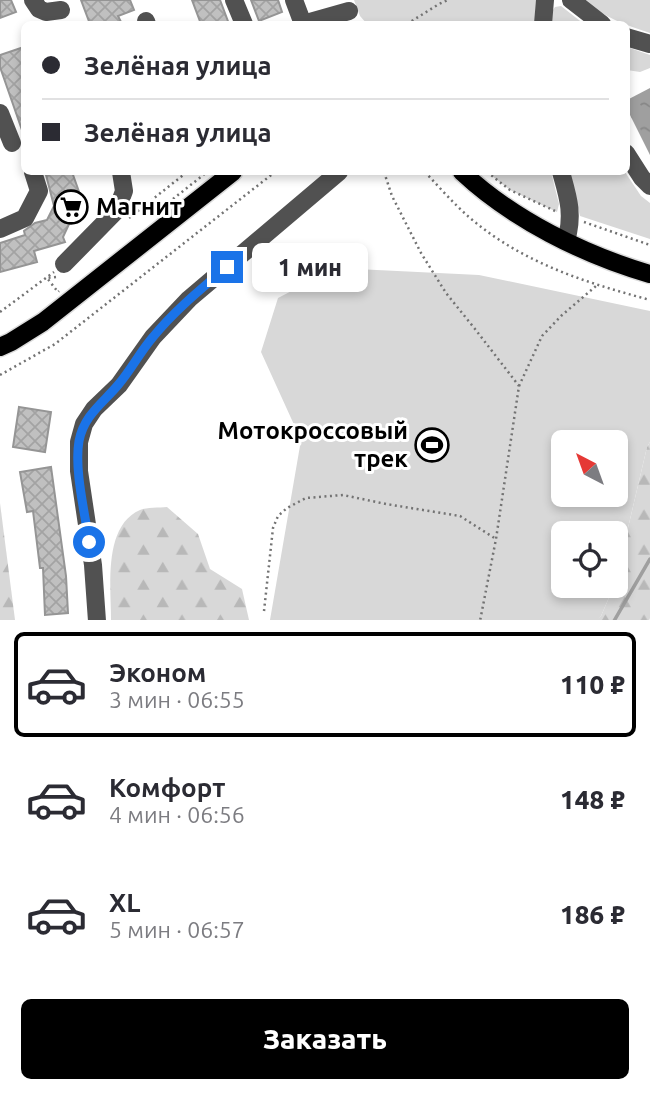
<!DOCTYPE html>
<html lang="ru">
<head>
<meta charset="utf-8">
<style>
	body { margin:0; font-family:Ubuntu,sans-serif; background:#f7f7f7; color:#2b2b33; height:100vh; display:flex; flex-direction:column; font-size:26px; white-space:nowrap }
	* { box-sizing:border-box; margin:0 }
	p { font-size:23px; color:#7c7c81 }
	.icon { flex:none; width:38px; height:38px; fill:none; stroke:currentColor; stroke-width:2; stroke-linecap:round; stroke-linejoin:round }
	.map { position:relative; height:620px; overflow:hidden }
	.side { display:flex; flex-direction:column; background:#fff; flex:1 }
	.side>* { flex:none }
	.hud { position:absolute; left:21px; top:21px; width:609px; height:154px; border-radius:10px; box-shadow:0 4px 10px #0003; display:grid; align-content:center; height:154px; padding:0 21px; background:#fff }
	.needle { width:46px; rotate:319deg }
	.fabs { position:absolute; left:551px; top:430px; display:grid; gap:14px }
	.fabs a { display:grid; place-items:center; width:77px; height:77px; border-radius:10px; background:#fff; box-shadow:0 4px 10px #0003; font-size:35px }
	.end { position:absolute; width:32px; height:32px; margin:-16px; border:9px solid #1a73e8; background:#fff; box-shadow:0 0 0 4px #fff }
	.from { border-radius:50% }
	.bubble { position:absolute; height:49px; border-radius:10px; background:#fff; box-shadow:0 4px 10px #0003; font-size:23px; font-weight:800; line-height:49px; text-align:center }
	.hud b { display:flex; align-items:center; gap:24px; height:66px; font-size:26px }
	.hud b+b { border-top:2px solid #e1e1e2 }
	.hud i { width:18px; height:18px; background:#2b2b33 }
	ul { padding:12px 0 0; list-style:none }
	li { display:flex; align-items:center; gap:21px; height:105px; margin:0 14px 10px; padding:0 7px; border:4px solid transparent; border-radius:10px }
	li div { flex:1 }
	li b { display:block; font-size:26px }
	li em { font-style:normal; font-weight:800 }
	li.active { border-color:#000 }
	li>.icon { width:63px; height:63px; stroke-width:1.5 }
	.action { display:flex; gap:14px; margin-top:auto; padding:14px 21px }
	.action a { flex:1; height:80px; border-radius:10px; background:#000; color:#fff; font-size:28px; font-weight:800; line-height:80px; text-align:center }
	.map>svg:first-child { display:block }
</style>
</head>
<body>
<div class="map">
<svg width="650" height="621" viewBox="0 0 650 621">
	<defs>
		<pattern id="forest-firs" width="22" height="20" patternUnits="userSpaceOnUse" patternTransform="scale(1.75)"><rect width="22" height="20" fill="#d8d8d8"/><path d="M5 1l3.5 6h-7zM16 11l3.5 6h-7z" fill="#b8b8b8"/></pattern>
		<pattern id="water-ripples" width="26" height="14" patternUnits="userSpaceOnUse" patternTransform="scale(1.75)"><rect width="26" height="14" fill="#9f9f9f"/><path d="M2 4q2-2 4 0t4 0M15 11q2-2 4 0t4 0" fill="none" stroke="#878787"/></pattern>
		<pattern id="building-cross-hatch" width="8" height="8" patternUnits="userSpaceOnUse" patternTransform="scale(1.75)"><rect width="8" height="8" fill="#c0c0c0"/><path d="M0 0l8 8M0 8l8-8" fill="none" stroke="#a3a3a3"/></pattern>
	</defs>
	<rect width="100%" height="100%" fill="#fff"/>
	<g fill="#d8d8d8" fill-rule="evenodd">
		<polygon points="354,0 536,0 535,24 367,24 360,16"/>
		<path d="M585,0H650V33C626,25 604,18 585,0Z"/>
		<polygon points="561,6 584,24 551,24 551,13 555,7"/>
		<polygon points="627,47 650,55 650,68 640,72 627,70"/>
		<polygon points="487,172 551,172 559,204 557,212 510,190"/>
		<polygon points="569,172 625,172 641,196 650,203 650,239 580,216"/>
		<path d="M336,268L479,275L650,311V442L647,447L616,579V534H564V586H614L601,616L597,621L270,620L301,440L261,352L278,298ZM564,443H616V495H564Z"/>
	</g>
	<g fill="url(#forest-firs)">
		<polygon points="650,442 650,618 649,621 597,620 601,616 614,586 616,586 616,579 647,447"/>
		<polygon points="0,503 15,620 0,620"/>
		<path d="M167,507L198,534L210,569L242,589L249,620H111C111,587 103,526 140,510C147,507 159,508 167,507Z"/>
	</g>
	<polygon fill="url(#water-ripples)" points="650,88 650,155 626,107 627,100"/>
	<g fill="none" stroke-linecap="round" stroke-linejoin="round">
		<polyline stroke="#9f9f9f" stroke-width="3.5" points="614,621 650,559"/>
	</g>
	<g fill="url(#building-cross-hatch)" stroke="#959595" stroke-width="2">
		<polygon points="0,0 11,0 16,12 0,18"/>
		<polygon points="81,0 130,0 134,10 118,16 122,24 90,24"/>
		<polygon points="192,0 220,0 229,24 201,24"/>
		<polygon points="251,0 278,0 282,12 259,21"/>
		<polygon points="24,47 24,132 23,133 0,67 0,55"/>
		<polygon points="58,172 72,172 84,206 76,209 63,237 65,242 34,251 37,262 0,272 0,243 25,235 24,231 35,223 47,220 54,206 46,175"/>
		<polygon points="19,407 51,412 45,452 13,447"/>
		<polygon points="51,467 66,576 68,613 45,615 43,568 40,568 33,511 27,512 20,472"/>
	</g>
	<g fill="none" stroke-linecap="round" stroke-linejoin="round">
		<defs>
			<g id="major">
				<path d="M462,172C512,219 584,255 650,274"/>
				<polyline points="0,347 11,342 43,322 233,172"/>
			</g>
		</defs>
		<use href="#major" stroke="#dbdbdb" stroke-width="21"/>
		<g stroke="#737373" stroke-width="2.5" stroke-dasharray="2 3.5" stroke-linecap="butt">
			<polyline points="407,24 439,4 448,0"/>
			<polyline points="384,172 392,196 421,253 446,293 475,329 519,386 496,539 480,621"/>
			<path d="M425,172C439,187 454,204 470,218C523,263 584,282 650,300"/>
			<polyline points="487,172 510,190 555,211"/>
			<polyline points="173,199 207,172"/>
			<polyline points="129,218 187,172"/>
			<polyline points="584,222 650,245"/>
			<polyline points="56,277 47,278 58,292 59,291"/>
			<polyline points="0,312 54,272"/>
			<polyline points="0,375 55,344 275,172"/>
			<polyline points="519,386 542,336 561,316 596,286"/>
			<polyline points="264,611 273,528 278,516 287,508 306,498 343,495 386,504 460,516 496,539"/>
		</g>
		<g stroke="#515151" stroke-width="18">
			<polyline points="33,0 39,9 46,12 61,10"/>
			<polyline points="234,0 244,24"/>
			<polyline points="294,0 303,24"/>
			<polyline points="571,0 602,24"/>
			<polyline points="146,21 147,24"/>
			<polyline points="303,24 349,11"/>
			<polyline points="543,24 545,0"/>
			<polyline points="626,37 650,44"/>
			<polyline points="0,113 12,143"/>
			<polyline points="626,153 642,178 650,186"/>
			<path d="M561,172C568,197 574,214 566,241"/>
			<polyline points="0,229 25,218 39,191 33,172"/>
			<polyline points="64,264 117,210 124,191 121,172"/>
			<polyline points="97,621 93,565 79,471 79,442 84,424 94,409 119,385 153,337 189,299 339,172"/>
		</g>
		<use href="#major" stroke="#000" stroke-width="18"/>
	</g>
	<g fill="none" stroke-linecap="round" stroke-linejoin="round">
		<path stroke="#1a73e8" stroke-width="9" d="M89,542C85,513 74,469 79,441C84,415 103,403 118,385C131,370 140,352 153,337C174,311 201,289 227,267"/>
	</g>
	<defs>
		<symbol id="supermarket-ring" viewBox="-11 -11 22 22"><circle r="9.5" fill="#fff" stroke="#000" stroke-width="1.5"/><path d="M-6-5.5h2.5l.6 2H6L4.5 2H-2.5L-4.4-4H-6ZM-1.5 3.2a1.3 1.3 0 1 0 .1 0ZM3 3.2a1.3 1.3 0 1 0 .1 0Z" fill="#000"/></symbol>
		<symbol id="stadium-ring" viewBox="-11 -11 22 22"><circle r="9.5" fill="#fff" stroke="#000" stroke-width="1.5"/><path d="M0-5a6.5 5 0 1 0 0 10a6.5 5 0 1 0 0-10ZM-3.5-1.8h7v3.6h-7Z" fill="#000"/></symbol>
	</defs>
	<g fill-rule="evenodd">
		<use href="#supermarket-ring" x="52" y="188" width="38" height="38"/>
		<use href="#stadium-ring" x="413" y="426" width="38" height="38"/>
	</g>
	<g text-anchor="middle" stroke-width="6" stroke-linejoin="round" paint-order="stroke">
		<g font-size="24" font-weight="bold" fill="#000" stroke="#fff" text-anchor="start">
			<text x="96" y="215">Магнит</text>
			<text x="408" y="439" text-anchor="end">Мотокроссовый<tspan x="408" dy="28">трек</tspan></text>
		</g>
	</g>
</svg>
<div class="fabs">
<a><svg class="needle" viewBox="-14 -14 28 28"><path d="M0-13l5 13h-10z" fill="#e53935"/><path d="M0 13l5-13h-10z" fill="#7c7c81"/></svg></a>
<a><svg class="icon" aria-label="locate" viewBox="0 0 24 24"><circle cx="12" cy="12" r="6"/><path d="M12 2v4M12 18v4M2 12h4M18 12h4"/></svg></a>
</div>
<i class="end from" style="left:89px;top:542px"></i>
<i class="end" style="left:227px;top:267px"></i>
<div class="bubble" style="left:252px;top:243px;width:116px">1 мин</div>
<div class="hud">
<b><i class="from"></i>Зелёная улица</b>
<b><i></i>Зелёная улица</b>
</div>
</div>
<section class="side">
<ul>
<li class="active"><svg class="icon" aria-label="car" viewBox="0 0 24 24"><path d="M5 17H2v-5l4-1 3-4h7l3 4 3 1v5h-3M9 17h6M6 11h13"/><circle cx="7" cy="17" r="2"/><circle cx="17" cy="17" r="2"/></svg><div><b>Эконом</b><p>3 мин · 06:55</p></div><em>110 ₽</em></li>
<li><svg class="icon" aria-label="car" viewBox="0 0 24 24"><path d="M5 17H2v-5l4-1 3-4h7l3 4 3 1v5h-3M9 17h6M6 11h13"/><circle cx="7" cy="17" r="2"/><circle cx="17" cy="17" r="2"/></svg><div><b>Комфорт</b><p>4 мин · 06:56</p></div><em>148 ₽</em></li>
<li><svg class="icon" aria-label="car" viewBox="0 0 24 24"><path d="M5 17H2v-5l4-1 3-4h7l3 4 3 1v5h-3M9 17h6M6 11h13"/><circle cx="7" cy="17" r="2"/><circle cx="17" cy="17" r="2"/></svg><div><b>XL</b><p>5 мин · 06:57</p></div><em>186 ₽</em></li>
</ul>
<div class="action"><a>Заказать</a></div>
</section>
</body>
</html>
